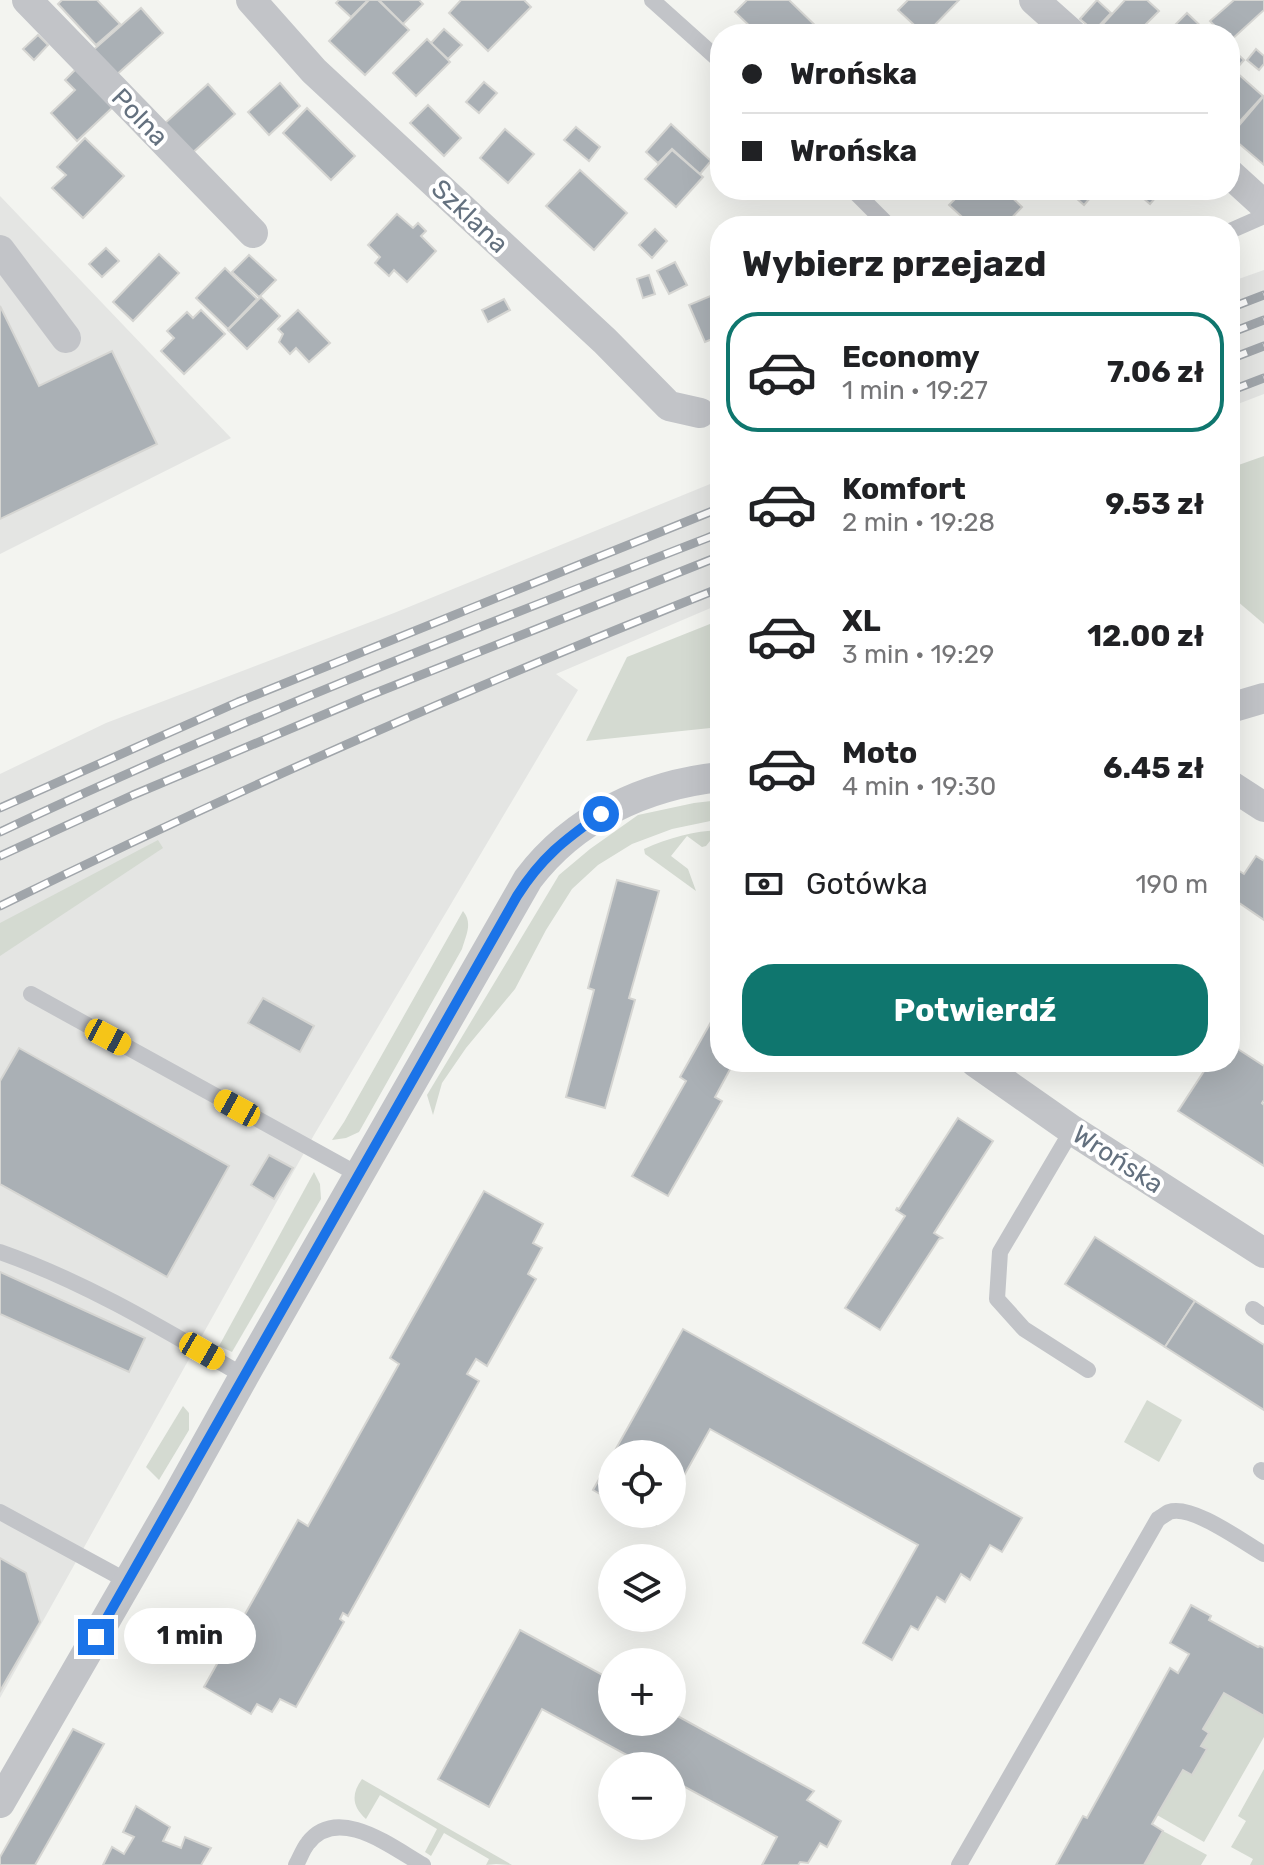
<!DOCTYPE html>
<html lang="pl">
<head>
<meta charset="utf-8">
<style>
	body { margin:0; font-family:Rubik,sans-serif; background:#f6f6f6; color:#202124; height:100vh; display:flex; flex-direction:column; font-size:30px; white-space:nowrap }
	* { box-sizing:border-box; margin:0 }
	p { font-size:26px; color:#757577 }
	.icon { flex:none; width:44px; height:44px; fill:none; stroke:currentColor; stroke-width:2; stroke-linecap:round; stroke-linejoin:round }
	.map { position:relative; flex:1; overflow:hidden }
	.panel { position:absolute; left:710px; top:216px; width:530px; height:856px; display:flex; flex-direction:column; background:#fff; border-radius:32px; box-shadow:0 8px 32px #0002 }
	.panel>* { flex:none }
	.guide { position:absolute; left:710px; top:24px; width:530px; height:176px; border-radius:32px; box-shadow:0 8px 32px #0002; display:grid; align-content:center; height:176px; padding:0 32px; background:#fff }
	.controls { position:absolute; left:598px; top:1440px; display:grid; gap:16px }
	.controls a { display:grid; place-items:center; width:88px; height:88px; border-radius:50%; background:#fff; box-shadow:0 8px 32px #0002; font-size:40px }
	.end { position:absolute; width:36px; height:36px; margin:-18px; border:10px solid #1a73e8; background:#fff; box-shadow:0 0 0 4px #fff }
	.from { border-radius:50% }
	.bubble { position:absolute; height:56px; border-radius:28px; background:#fff; box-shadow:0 8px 32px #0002; font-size:26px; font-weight:700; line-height:56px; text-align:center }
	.car { position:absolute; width:24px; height:48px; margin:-24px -12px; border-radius:10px; box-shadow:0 0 6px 2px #0007; background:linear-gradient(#f5c518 24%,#345 0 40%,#f5c518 0 76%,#345 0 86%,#f5c518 0) }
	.guide b { display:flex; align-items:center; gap:28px; height:76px; font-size:30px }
	.guide b+b { border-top:2px solid #e0e0e0 }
	.guide i { width:20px; height:20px; background:#202124 }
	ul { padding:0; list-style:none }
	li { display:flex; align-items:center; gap:24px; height:120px; margin:0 16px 12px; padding:0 16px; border:4px solid transparent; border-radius:32px }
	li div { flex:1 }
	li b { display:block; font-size:30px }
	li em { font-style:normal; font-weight:700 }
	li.selected { border-color:#0f766e }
	li>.icon { width:72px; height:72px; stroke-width:1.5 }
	h2 { padding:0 32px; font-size:36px; line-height:96px }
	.pay { display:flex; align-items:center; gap:20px; height:88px; padding:0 32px; font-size:30px }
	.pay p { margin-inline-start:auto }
	.cta { display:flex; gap:16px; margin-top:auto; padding:16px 32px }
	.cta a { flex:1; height:92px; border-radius:32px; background:#0f766e; color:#fff; font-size:32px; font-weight:700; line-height:92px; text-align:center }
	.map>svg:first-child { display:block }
</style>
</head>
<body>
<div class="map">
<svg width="1264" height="1865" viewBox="0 0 1264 1865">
	<rect width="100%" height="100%" fill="#f3f4f0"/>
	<g fill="#e4e5e3">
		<polygon points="0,196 231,438 0,554"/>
		<polygon points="1264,270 1264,394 1230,407 1230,282"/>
		<polygon points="720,480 720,604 556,674 578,690 314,1135 0,1698 0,774 106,723 394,613"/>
	</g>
	<g fill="#d4dad1">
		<polygon points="1264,456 1264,624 1230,595 1230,468"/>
		<polygon points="720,620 720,727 586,741 627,657"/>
		<polygon points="720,800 720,819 672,829 632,844 598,865 572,889 546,930 515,989 466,1048 442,1083 433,1115 427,1095 559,875 590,849 638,815 694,803"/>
		<path d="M720,830V832L718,831L706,846L702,847L687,836L671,856L688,869L696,891L645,854L644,849C668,838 694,831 720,830Z"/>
		<polygon points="158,840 163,848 0,956 0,923"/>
		<path d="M463,911C473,923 466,935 462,949L359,1132L346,1138L332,1140L344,1122Z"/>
		<polygon points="314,1172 320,1184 321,1199 232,1352 219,1346"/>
		<polygon points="1147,1400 1182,1420 1159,1462 1124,1442"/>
		<polygon points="183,1406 189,1413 189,1430 159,1480 146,1467"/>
		<polygon points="1224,1693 1264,1716 1264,1737 1204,1842 1157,1815 1183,1770 1192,1775 1206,1749 1201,1746 1209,1733 1203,1729"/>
		<polygon points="1264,1769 1264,1865 1250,1865 1253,1859 1231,1847 1246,1821 1238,1816"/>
		<path d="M362,1779L512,1865L496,1864L486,1865L489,1859L444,1833L431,1856L425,1852L437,1829L380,1795L366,1819C352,1807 351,1794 362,1779Z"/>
		<polygon points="1163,1831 1207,1855 1201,1865 1144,1865"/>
	</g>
	<g fill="#aab0b5" stroke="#d5d5d2" stroke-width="2">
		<polygon points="62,0 97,0 120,24 96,45 58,4"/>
		<polygon points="339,0 368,0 351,17 336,3"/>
		<polygon points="369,0 378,0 409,30 365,75 329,41"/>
		<polygon points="379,0 419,0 423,4 403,24"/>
		<polygon points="461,0 524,0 531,7 488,51 449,13"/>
		<polygon points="747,0 789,0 824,34 758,34 735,12"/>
		<polygon points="908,0 959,0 926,34 924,34 898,10"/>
		<polygon points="1097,0 1111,13 1094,31 1080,19"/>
		<polygon points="1125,0 1147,0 1159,11 1144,26 1152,34 1112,34 1102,25"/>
		<polygon points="1234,0 1264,0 1264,10 1230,41 1230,34 1222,34 1210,21"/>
		<polygon points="141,8 163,33 114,77 91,52"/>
		<polygon points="1187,13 1209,34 1174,34 1170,30"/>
		<polygon points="444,29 462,45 448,59 431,43"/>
		<polygon points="38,35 48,45 34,60 23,49"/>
		<polygon points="427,39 450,62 416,96 393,73"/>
		<polygon points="1230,47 1244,60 1230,76"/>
		<polygon points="1256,49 1264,56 1264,64 1259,70 1247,60"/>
		<polygon points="76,69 113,107 77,141 51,113 75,90 65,80"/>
		<polygon points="1236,72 1263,96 1230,132 1230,78"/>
		<polygon points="484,82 497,93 479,113 466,102"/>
		<polygon points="280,83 300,106 269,135 248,112"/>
		<polygon points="208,84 235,114 190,155 163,125"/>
		<polygon points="1264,96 1264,165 1230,136"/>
		<polygon points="428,105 461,138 444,156 410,123"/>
		<polygon points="307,108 355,156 331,180 283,133"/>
		<polygon points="671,124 711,161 700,174 672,149 658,163 646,152"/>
		<polygon points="576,127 600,147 589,161 564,140"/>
		<polygon points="505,129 534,154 508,183 480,158"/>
		<polygon points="85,138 124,176 83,218 52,188 66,175 57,167"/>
		<polygon points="672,150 703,177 676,207 645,179"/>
		<polygon points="580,170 627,213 594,250 546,206"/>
		<polygon points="964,190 1004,190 1022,207 1004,226 972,226 949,205"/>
		<polygon points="1067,190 1097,190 1084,205"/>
		<polygon points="1134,190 1162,190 1150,204"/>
		<polygon points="397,214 413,228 418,223 426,231 421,236 436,251 407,282 394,270 389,276 375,263 380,257 368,245"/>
		<polygon points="655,229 667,241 652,258 639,245"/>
		<polygon points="106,248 119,261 102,277 89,264"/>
		<polygon points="159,254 179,273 133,321 113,302"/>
		<polygon points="249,255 276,280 259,297 232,272"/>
		<polygon points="675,262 687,285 669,294 657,271"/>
		<polygon points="225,268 257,299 228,329 196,298"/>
		<polygon points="649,275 655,294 643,298 637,279"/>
		<polygon points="720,292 720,336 705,342 689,305"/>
		<polygon points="261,297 280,316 247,349 228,330"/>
		<polygon points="504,299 510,310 488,322 482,310"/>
		<polygon points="0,306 39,386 112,351 157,444 0,519"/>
		<polygon points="201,310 225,334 184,374 161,351 174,338 167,331 187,312 193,318"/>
		<polygon points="298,310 330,343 309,362 296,348 290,354 279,342 283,334 278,329"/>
		<polygon points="1256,856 1264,861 1264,920 1239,903 1230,916 1230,865 1244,874"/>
		<polygon points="617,880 659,891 629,998 635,1000 605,1108 566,1097 594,990 588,988"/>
		<polygon points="263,998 314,1026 300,1052 248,1023"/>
		<polygon points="720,1006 720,1062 734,1062 715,1097 722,1101 668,1196 632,1176 686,1081 680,1077"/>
		<polygon points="1230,1044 1264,1066 1264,1100 1262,1103 1264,1105 1264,1166 1178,1111 1210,1062 1230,1062"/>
		<polygon points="19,1048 229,1166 167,1277 0,1184 0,1081"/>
		<polygon points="958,1118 993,1141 934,1233 942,1238 939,1239 880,1330 845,1308 905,1216 896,1210 897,1208 899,1209"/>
		<polygon points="269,1155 293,1168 274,1199 251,1185"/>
		<polygon points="484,1191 543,1224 533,1243 542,1248 528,1274 536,1279 487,1366 476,1359 467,1374 479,1381 348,1616 343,1613 340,1619 344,1622 296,1707 280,1699 272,1712 257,1704 251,1714 204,1687 298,1520 308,1526 399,1364 390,1358"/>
		<polygon points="1095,1237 1195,1301 1165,1347 1065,1284"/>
		<polygon points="0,1272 145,1338 129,1372 0,1314"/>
		<polygon points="1195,1301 1264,1345 1264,1410 1165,1347"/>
		<polygon points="683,1329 1022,1518 1002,1552 990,1545 970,1580 961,1574 945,1602 937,1597 918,1630 911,1626 892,1660 863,1643 918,1545 710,1429 672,1497 672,1454 613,1454"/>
		<polygon points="612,1456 612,1501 593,1490"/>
		<polygon points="635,1514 662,1514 656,1525"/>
		<polygon points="0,1558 26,1573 40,1622 0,1691"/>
		<polygon points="1191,1605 1211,1616 1209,1620 1258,1647 1260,1646 1264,1648 1264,1716 1224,1693 1203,1729 1209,1733 1201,1746 1207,1749 1192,1775 1183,1770 1152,1824 1163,1831 1144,1865 1056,1865 1083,1816 1087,1818 1170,1668 1178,1673 1189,1654 1170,1643"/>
		<polygon points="520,1630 612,1680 612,1722 672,1722 672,1713 814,1791 807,1800 841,1821 827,1847 820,1843 808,1863 800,1862 798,1865 762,1865 777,1837 672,1780 672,1766 647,1766 542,1709 489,1807 438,1779"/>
		<polygon points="73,1729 104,1744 35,1865 0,1865 0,1857"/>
		<polygon points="136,1806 170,1827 163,1841 181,1848 185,1837 211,1848 201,1865 103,1865 112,1847 124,1854 134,1837 123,1832"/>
	</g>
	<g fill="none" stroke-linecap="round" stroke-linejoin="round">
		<g stroke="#c2c4c8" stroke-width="16">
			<polyline points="652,0 720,61"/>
			<polyline points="853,190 889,226"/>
			<polyline points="1230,231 1264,216"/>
			<polyline points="31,994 359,1175"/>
			<polyline points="1072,1130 1000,1252 997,1299 1024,1329 1088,1370"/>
			<path d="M0,1252C86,1282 165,1330 244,1376"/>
			<polyline points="1253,1309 1264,1317"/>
			<polyline points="1261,1470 1264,1472"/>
			<polyline points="0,1512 127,1581"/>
			<path d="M296,1865C300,1858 303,1849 308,1843C338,1804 393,1848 423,1865"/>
			<path d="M959,1865L1158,1519C1160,1518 1167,1513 1169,1512C1192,1504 1243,1542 1264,1554"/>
		</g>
		<g stroke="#c2c4c8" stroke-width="30">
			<polyline points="27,0 253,233"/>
			<polyline points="251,0 314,71 605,341 669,406 700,413"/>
			<polyline points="1034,0 1072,34"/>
			<polyline points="1230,174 1264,205"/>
			<polyline points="0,250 66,338"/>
			<polyline points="1230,708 1264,698"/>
			<polyline points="1230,785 1264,807"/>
			<polyline points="975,1062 1072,1130 1264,1253"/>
			<path d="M0,1803L175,1500L244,1376L528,879C574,818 645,785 720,777"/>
		</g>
		<defs>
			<g id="rail">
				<polyline points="1230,308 1264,295"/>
				<polyline points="1230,333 1264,320"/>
				<polyline points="1230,359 1264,346"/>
				<polyline points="1230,391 1264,378"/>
				<polyline points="0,808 238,702 720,508"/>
				<path d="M0,832C235,721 478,627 720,533"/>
				<polyline points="0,856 133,795 368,696 720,556"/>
				<path d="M0,906C236,790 476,685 720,588"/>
			</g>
		</defs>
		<use href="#rail" stroke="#a0a5aa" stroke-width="9"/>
		<use href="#rail" stroke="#fff" stroke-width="6" stroke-dasharray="18" stroke-linecap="butt"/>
	</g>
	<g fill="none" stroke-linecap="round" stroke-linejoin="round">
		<path stroke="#1a73e8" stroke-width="10" d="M96,1637L517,896C541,858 564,840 601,814"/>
	</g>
	<g text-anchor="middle" stroke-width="8" stroke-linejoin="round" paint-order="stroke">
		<g font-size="26" fill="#64717f" stroke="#fff">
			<text transform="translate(140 117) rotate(46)" y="9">Polna</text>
			<text transform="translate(470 216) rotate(43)" y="9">Szklana</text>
			<text transform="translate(1118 1159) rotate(33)" y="9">Wrońska</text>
		</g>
	</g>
</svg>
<div class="controls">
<a><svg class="icon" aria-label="locate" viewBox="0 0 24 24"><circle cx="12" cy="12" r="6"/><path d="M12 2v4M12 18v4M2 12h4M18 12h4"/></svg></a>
<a><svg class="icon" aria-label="layers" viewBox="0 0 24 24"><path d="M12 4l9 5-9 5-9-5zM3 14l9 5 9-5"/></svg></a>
<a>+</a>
<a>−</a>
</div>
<i class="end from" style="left:601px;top:814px"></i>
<i class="end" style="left:96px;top:1637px"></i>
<div class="bubble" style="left:124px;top:1608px;width:132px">1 min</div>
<i class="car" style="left:108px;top:1037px;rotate:118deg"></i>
<i class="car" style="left:237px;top:1108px;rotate:299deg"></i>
<i class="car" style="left:202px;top:1351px;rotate:120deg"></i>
<div class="guide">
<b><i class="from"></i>Wrońska</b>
<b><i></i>Wrońska</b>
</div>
<section class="panel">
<h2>Wybierz przejazd</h2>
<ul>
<li class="selected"><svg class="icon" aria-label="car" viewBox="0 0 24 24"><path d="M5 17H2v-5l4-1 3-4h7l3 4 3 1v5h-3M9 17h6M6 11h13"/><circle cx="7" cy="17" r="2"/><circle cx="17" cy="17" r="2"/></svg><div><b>Economy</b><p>1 min · 19:27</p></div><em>7.06 zł</em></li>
<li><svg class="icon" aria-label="car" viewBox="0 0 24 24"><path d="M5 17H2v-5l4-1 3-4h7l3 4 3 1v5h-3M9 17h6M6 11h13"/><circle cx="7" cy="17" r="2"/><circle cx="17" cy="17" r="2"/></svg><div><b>Komfort</b><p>2 min · 19:28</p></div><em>9.53 zł</em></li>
<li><svg class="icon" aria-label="car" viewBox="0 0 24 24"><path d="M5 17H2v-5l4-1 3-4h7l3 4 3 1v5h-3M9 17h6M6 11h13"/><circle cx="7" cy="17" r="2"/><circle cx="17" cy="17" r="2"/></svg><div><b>XL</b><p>3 min · 19:29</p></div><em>12.00 zł</em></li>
<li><svg class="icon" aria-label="car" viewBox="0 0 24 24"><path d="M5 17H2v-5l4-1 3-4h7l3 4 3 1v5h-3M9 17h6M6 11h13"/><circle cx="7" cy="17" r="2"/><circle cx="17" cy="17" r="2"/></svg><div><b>Moto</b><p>4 min · 19:30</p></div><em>6.45 zł</em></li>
</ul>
<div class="pay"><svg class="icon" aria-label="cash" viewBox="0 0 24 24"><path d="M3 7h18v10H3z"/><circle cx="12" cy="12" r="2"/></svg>Gotówka<p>190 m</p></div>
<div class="cta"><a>Potwierdź</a></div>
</section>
</div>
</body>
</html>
